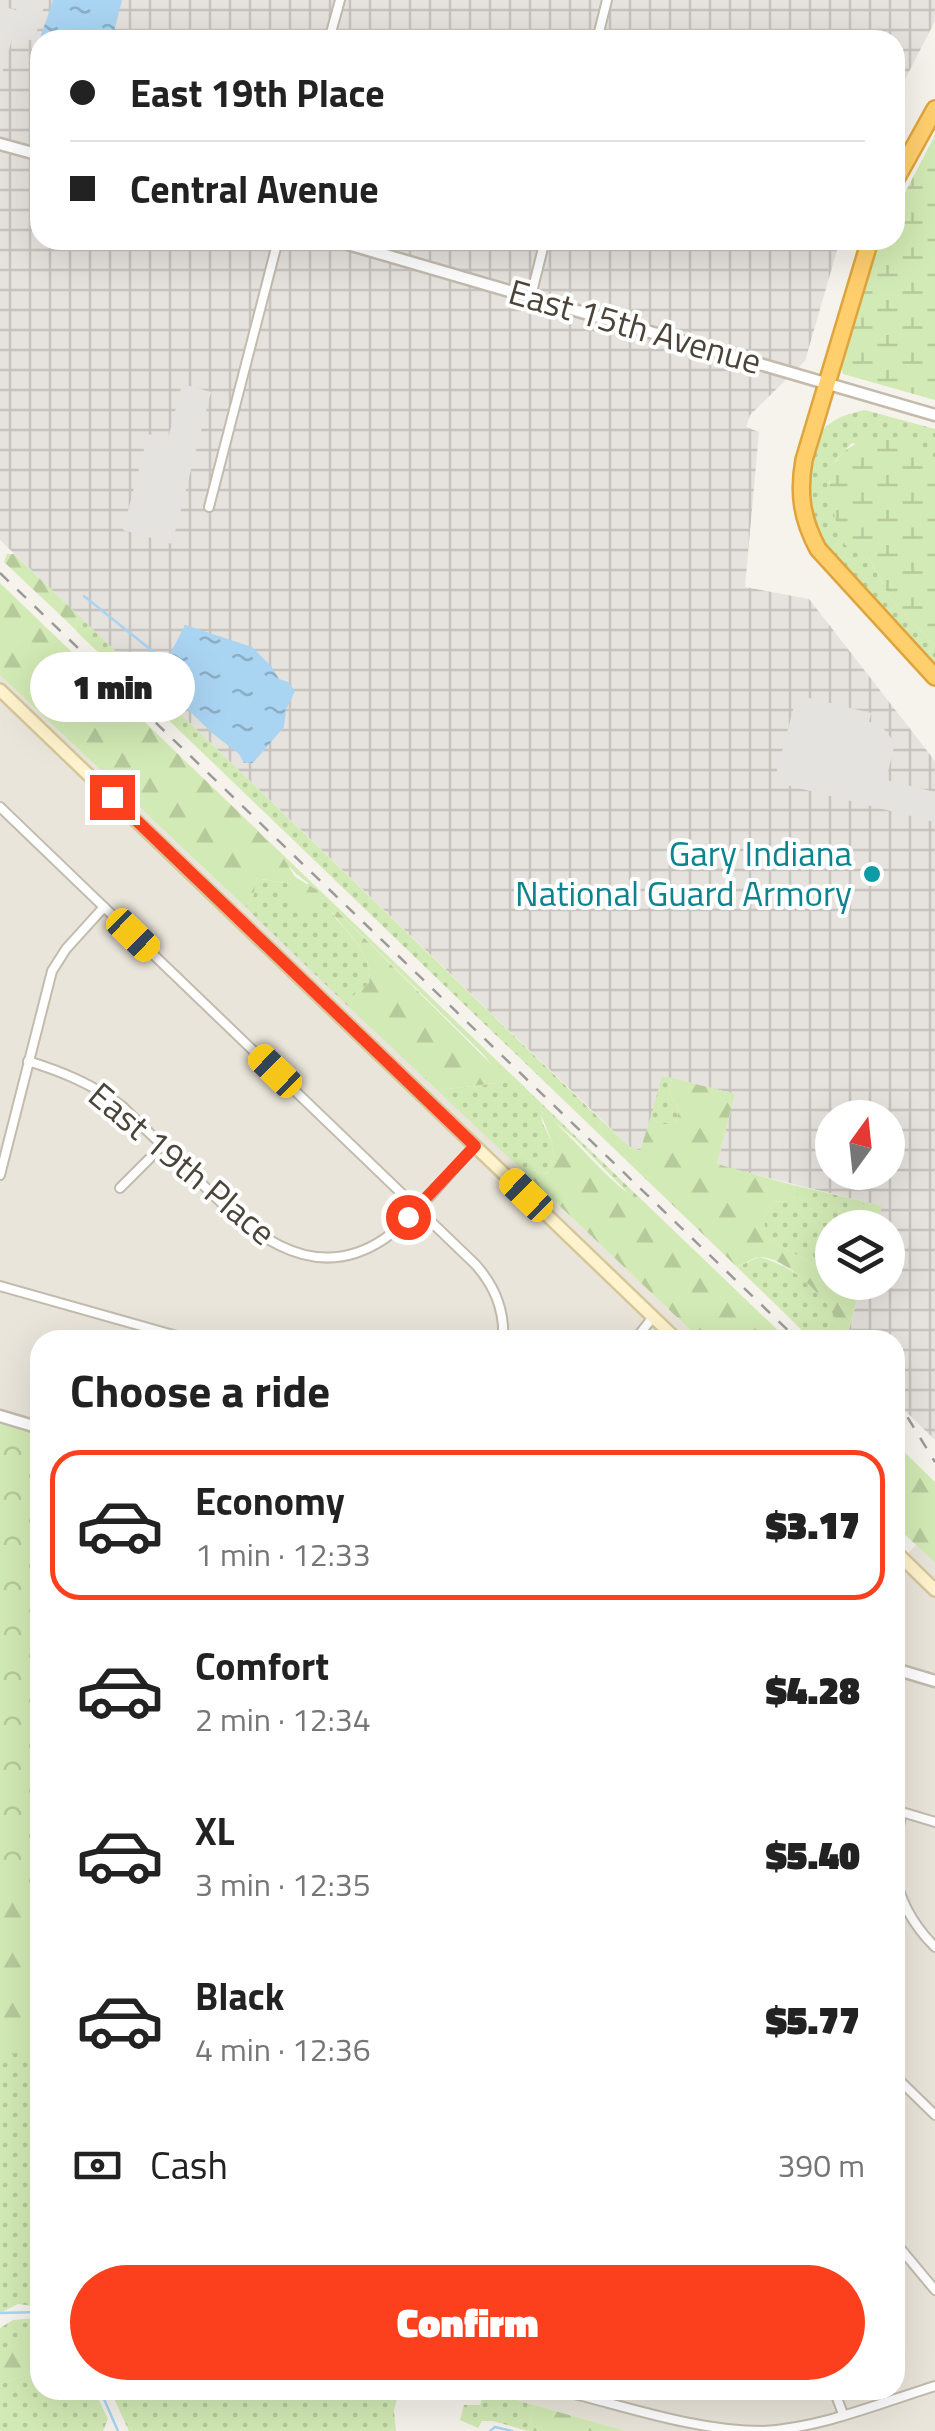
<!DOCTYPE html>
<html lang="en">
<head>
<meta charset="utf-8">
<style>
	body { margin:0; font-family:"Titillium Web",sans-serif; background:#f2f2f2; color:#222; height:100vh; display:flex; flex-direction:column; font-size:38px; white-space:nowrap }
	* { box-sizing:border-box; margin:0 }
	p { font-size:32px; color:#767676 }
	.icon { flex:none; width:55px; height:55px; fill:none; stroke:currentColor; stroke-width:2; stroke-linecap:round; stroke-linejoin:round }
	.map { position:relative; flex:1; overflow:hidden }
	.drawer { position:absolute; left:30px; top:1330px; width:875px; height:1070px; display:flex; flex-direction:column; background:#fff; border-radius:30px; box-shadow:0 10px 40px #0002 }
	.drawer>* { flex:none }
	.hud { position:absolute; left:30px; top:30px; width:875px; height:220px; border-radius:30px; box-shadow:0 10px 40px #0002; display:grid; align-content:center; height:220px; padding:0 40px; background:#fff }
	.needle { width:65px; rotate:15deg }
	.controls { position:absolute; left:815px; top:1100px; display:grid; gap:20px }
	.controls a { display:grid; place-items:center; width:90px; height:90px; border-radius:50%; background:#fff; box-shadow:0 10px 40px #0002; font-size:50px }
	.end { position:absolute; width:45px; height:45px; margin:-22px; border:12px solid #fc3f1d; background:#fff; box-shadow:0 0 0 5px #fff }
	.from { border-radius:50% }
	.bubble { position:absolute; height:70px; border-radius:35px; background:#fff; box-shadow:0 10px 40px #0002; font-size:32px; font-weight:800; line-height:70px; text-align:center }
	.car { position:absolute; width:30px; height:60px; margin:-30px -15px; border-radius:12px; box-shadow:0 0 8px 2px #0007; background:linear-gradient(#f5c518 24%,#345 0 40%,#f5c518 0 76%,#345 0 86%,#f5c518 0) }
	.hud b { display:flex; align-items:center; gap:35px; height:95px; font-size:38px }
	.hud b+b { border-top:2px solid #e0e0e0 }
	.hud i { width:25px; height:25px; background:#222 }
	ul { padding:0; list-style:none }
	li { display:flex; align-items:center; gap:30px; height:150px; margin:0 20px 15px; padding:0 20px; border:5px solid transparent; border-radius:30px }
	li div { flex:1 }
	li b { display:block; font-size:38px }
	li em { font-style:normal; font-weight:800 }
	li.active { border-color:#fc3f1d }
	li>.icon { width:90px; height:90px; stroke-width:1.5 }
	h2 { padding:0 40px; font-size:45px; line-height:120px }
	.pay { display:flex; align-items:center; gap:25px; height:110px; padding:0 40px; font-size:38px }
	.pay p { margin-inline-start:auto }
	.primary-button { display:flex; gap:20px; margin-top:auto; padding:20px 40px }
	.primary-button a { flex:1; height:115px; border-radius:60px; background:#fc3f1d; color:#fff; font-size:40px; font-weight:800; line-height:115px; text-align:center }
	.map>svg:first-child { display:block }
</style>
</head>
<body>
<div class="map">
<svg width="935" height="2431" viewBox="0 0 935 2431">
	<defs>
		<pattern id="industrial-grid" width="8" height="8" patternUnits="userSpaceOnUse" patternTransform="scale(2.5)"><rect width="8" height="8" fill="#e6e2dd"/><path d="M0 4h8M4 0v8" fill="none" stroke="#c7c3be"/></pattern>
		<pattern id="grass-dots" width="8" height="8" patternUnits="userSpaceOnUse" patternTransform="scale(2.5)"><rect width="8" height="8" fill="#d2eab5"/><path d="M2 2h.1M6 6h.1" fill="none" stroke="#b6ca9c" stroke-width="1.8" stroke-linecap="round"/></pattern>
		<pattern id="forest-firs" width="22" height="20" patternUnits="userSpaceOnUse" patternTransform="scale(2.5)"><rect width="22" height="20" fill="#d2eab5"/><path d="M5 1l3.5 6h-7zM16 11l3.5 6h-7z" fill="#b6ca9c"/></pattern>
		<pattern id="wetland-marsh" width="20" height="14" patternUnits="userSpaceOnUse" patternTransform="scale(2.5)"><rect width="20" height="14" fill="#d2eab5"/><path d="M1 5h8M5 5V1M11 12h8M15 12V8" fill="none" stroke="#b6ca9c"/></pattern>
		<pattern id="park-crowns" width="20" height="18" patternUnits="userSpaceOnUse" patternTransform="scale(2.5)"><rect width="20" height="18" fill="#d2eab5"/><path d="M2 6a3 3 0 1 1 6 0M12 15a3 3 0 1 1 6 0" fill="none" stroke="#b6ca9c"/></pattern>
		<pattern id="water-ripples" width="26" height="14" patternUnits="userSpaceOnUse" patternTransform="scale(2.5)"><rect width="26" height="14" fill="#a9d4f2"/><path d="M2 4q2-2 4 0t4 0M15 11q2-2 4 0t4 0" fill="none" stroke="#8caec5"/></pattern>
	</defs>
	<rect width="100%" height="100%" fill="#f6f3ec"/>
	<g fill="#eae5da">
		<polygon points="0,675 701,1340 40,1340 40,1435 0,1424"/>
		<polygon points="916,1545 935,1563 935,2431 626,2431 482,2390 895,2390 895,1567"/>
	</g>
	<path fill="url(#industrial-grid)" fill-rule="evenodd" d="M0,0H935V21L895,99V40H40V240H840L805,361L750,415L746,427L759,432L745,587L809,599L935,761V1440L895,1401V1340H846L862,1283L888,1282V1228L876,1227L882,1206L717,1165L735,1094L663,1076L641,1151L630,1147L0,540ZM832,1118H888V1172H832Z"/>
	<g fill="url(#grass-dots)">
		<path d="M865,410L935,429V463L852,443L836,460L829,483L890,598L935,646V665L834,558C811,525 806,492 815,453C818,442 819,432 828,425C839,416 852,413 865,410Z"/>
		<polygon points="78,615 601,1120 599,1126 603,1138 76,631"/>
		<path d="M253,826L644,1202L632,1197L575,1139L541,1111L542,1122L553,1144L551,1170L544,1174L534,1170L526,1174L437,1090L506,1082L482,1053L334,908L332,913C349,936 373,953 369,983L354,995L350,1008L245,907L253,898L255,878L291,884L294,892L309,883C298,878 261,838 253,826Z"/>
		<polygon points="662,1076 672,1078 669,1093 679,1109 676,1124 659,1124 651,1116"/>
		<polygon points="793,1185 866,1202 840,1227 832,1228 832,1272 823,1270 765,1237 764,1218 771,1202 787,1201 797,1195"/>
		<path d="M759,1257C789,1264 835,1296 839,1329L847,1335L846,1340H812L737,1267Z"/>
		<polygon points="40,2035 40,2307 18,2304 0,2313 0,2057 35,2046"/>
		<path d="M35,2318L40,2319V2351C27,2337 16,2344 0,2350V2328L13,2320Z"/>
		<polygon points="40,2370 40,2390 94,2390 108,2419 103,2431 0,2431 0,2384"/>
		<polygon points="110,2390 399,2390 394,2411 396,2431 129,2431"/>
		<polygon points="485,2391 534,2405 528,2431 493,2421 482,2421 478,2428 460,2420 464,2405 480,2405"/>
	</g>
	<g fill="url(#forest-firs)">
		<polygon points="7,554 14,554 78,615 76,630 4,562"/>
		<polygon points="0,583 253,826 284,859 295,877 317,890 321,899 311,908 302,910 293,902 291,884 256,878 253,898 245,907 0,675"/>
		<path d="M333,907L491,1064L500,1067L509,1077L506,1082L437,1090L350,1008L354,995L369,983C373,953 349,936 332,912Z"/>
		<path d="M672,1078L735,1094L717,1164L793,1185L802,1206L796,1210L787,1201L771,1202L764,1218L765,1237L823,1270L832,1272V1282L862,1283L847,1335L839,1329C836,1305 785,1255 759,1257C753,1258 743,1264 737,1267L603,1138L599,1126L601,1120L630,1147L640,1151L651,1116L659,1124H676L679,1109L669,1093Z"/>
		<path d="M539,1110C573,1133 611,1189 644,1202L788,1340H701L526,1174L533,1170L545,1174L551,1170L553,1144Z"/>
		<polygon points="866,1202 882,1206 876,1227 840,1227"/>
		<polygon points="895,1443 935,1482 935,1563 895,1525"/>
		<polygon points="40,1699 40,2035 35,2046 4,2057 0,2057 0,1758"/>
		<polygon points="22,2341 33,2344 40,2351 40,2370 0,2384 0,2350"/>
		<polygon points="534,2405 626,2431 528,2431"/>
	</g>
	<g fill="url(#wetland-marsh)">
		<polygon points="935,135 935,400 843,374 840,360 874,251 880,240 895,240 895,212"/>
		<path d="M872,438C888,440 911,440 923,451C927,455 930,460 935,463V646L890,598L869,558L845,545C827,502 814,453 872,438Z"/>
	</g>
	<polygon fill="url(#park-crowns)" points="0,1424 40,1435 40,1901 0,1889"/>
	<g fill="#e5e3e0">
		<polygon points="19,0 46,0 34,41 13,36 0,80 0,6 16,10"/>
		<polygon points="182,384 211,392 172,544 123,530 148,434 168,439"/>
		<polygon points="797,695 871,713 869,722 880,724 895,743 886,780 935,792 935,822 778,783 776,774"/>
	</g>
	<g fill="url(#water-ripples)">
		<path d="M53,0H122L112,40H40V90L31,83C31,55 45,27 53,0Z"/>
		<polygon points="185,625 252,647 271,666 279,679 288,682 295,691 286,710 284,727 253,763 244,763 239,754 212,733 163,685 162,670"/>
	</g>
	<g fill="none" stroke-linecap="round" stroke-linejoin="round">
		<g stroke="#a9d4f2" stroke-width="2.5">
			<polyline points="84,596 161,658 165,665"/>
			<polyline points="0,2313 40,2312"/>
			<polyline points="100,2390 118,2431"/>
			<polyline points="490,2431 495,2427 512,2431"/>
		</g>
		<defs>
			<g id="minor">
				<polyline points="329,40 340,0"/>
				<polyline points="597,40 607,0"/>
				<polyline points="531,296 545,240"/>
				<polyline points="209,507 278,240"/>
				<path d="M0,807L475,1264C495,1286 505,1310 503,1340"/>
				<path d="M28,1061C63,1072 92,1084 122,1106C145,1129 169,1152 193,1175C244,1226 308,1290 384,1239C419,1215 445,1176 475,1146"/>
				<polyline points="0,1175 52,971 66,949 104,907"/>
				<polyline points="120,1188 163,1145"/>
				<polyline points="0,1286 191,1340"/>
				<polyline points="635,1340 653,1317"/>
				<polyline points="895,1810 935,1822"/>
				<polyline points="895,1845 902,1812"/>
				<path d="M895,1873C900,1903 914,1926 935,1947"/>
				<polyline points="895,2076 935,2115"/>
				<polyline points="895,2242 935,2290"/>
				<path d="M559,2390C625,2406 695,2431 763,2431C821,2428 880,2403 935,2386"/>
				<polyline points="834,2390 843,2414"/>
				<polyline points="519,2392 520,2390"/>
			</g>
			<g id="tertiary">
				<polyline points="0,144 40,155"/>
				<polyline points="334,240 935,415"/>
				<polyline points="0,1416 40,1428"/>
				<polyline points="895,1669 935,1681"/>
			</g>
			<g id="secondary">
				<polyline points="0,690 677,1340"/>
				<polyline points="895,1551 935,1590"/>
			</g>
			<g id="motorway">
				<polyline points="895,181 935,109"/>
				<path d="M870,240L804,460C798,494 802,519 818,549L935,677"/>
			</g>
		</defs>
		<use href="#minor" stroke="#c2bbae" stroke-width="12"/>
		<use href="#tertiary" stroke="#c2bbae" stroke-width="15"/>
		<use href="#secondary" stroke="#d6c79b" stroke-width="16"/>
		<use href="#motorway" stroke="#e0a43c" stroke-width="20"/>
		<use href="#minor" stroke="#fff" stroke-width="8"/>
		<use href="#tertiary" stroke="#fff" stroke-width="10"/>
		<use href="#secondary" stroke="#fff3cd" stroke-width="11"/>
		<use href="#motorway" stroke="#ffcf6e" stroke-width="15"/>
		<g stroke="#9a9a9a" stroke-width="2.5" stroke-dasharray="12 12" stroke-linecap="butt">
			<polyline points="0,573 798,1340"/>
			<polyline points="880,1337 881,1340"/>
			<polyline points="895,1397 935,1462"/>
		</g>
	</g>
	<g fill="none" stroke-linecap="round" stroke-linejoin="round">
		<polyline stroke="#fc3f1d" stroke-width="12" points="112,797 475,1146 408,1217"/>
	</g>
	<circle fill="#0f9aa8" stroke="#fff" stroke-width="4" cx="872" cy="874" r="10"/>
	<g text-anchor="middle" stroke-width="8" stroke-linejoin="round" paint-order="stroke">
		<g font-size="35" fill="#4b4439" stroke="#fff">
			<text transform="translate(635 327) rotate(16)" y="12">East 15th Avenue</text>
			<text transform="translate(182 1164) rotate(40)" y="12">East 19th Place</text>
		</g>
		<g font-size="35" fill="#0d838f" stroke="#fff" text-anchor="end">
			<text x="852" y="866">Gary Indiana<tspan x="852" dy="40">National Guard Armory</tspan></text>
		</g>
	</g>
</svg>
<div class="controls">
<a><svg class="needle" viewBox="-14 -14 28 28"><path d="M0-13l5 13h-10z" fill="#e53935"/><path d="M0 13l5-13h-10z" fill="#767676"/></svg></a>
<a><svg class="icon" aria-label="layers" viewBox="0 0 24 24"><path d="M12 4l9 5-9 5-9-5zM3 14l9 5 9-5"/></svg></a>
</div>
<i class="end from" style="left:408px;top:1217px"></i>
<i class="end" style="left:112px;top:797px"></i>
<div class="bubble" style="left:30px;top:652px;width:165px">1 min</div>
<i class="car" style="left:133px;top:935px;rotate:134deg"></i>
<i class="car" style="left:275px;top:1071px;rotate:314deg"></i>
<i class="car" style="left:526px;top:1195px;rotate:314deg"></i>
<div class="hud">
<b><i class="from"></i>East 19th Place</b>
<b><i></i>Central Avenue</b>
</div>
<section class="drawer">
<h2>Choose a ride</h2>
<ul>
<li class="active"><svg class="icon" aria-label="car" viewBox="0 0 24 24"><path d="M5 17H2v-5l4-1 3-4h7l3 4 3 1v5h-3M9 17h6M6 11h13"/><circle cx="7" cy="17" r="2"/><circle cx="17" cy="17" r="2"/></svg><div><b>Economy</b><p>1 min · 12:33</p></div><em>$3.17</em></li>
<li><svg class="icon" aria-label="car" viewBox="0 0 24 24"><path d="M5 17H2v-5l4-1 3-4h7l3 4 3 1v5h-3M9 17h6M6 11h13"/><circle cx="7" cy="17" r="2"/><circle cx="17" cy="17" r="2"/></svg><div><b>Comfort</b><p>2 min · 12:34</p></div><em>$4.28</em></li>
<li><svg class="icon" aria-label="car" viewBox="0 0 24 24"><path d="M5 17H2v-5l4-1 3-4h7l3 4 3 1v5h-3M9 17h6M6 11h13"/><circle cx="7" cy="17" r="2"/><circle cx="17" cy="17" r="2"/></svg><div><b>XL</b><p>3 min · 12:35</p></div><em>$5.40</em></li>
<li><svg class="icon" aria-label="car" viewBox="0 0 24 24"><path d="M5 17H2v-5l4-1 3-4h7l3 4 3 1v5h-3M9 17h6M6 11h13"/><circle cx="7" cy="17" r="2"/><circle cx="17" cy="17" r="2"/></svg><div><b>Black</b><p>4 min · 12:36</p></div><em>$5.77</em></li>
</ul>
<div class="pay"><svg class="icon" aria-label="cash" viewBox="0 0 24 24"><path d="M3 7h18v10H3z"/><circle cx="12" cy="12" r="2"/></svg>Cash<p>390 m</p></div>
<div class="primary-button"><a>Confirm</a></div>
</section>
</div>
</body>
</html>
